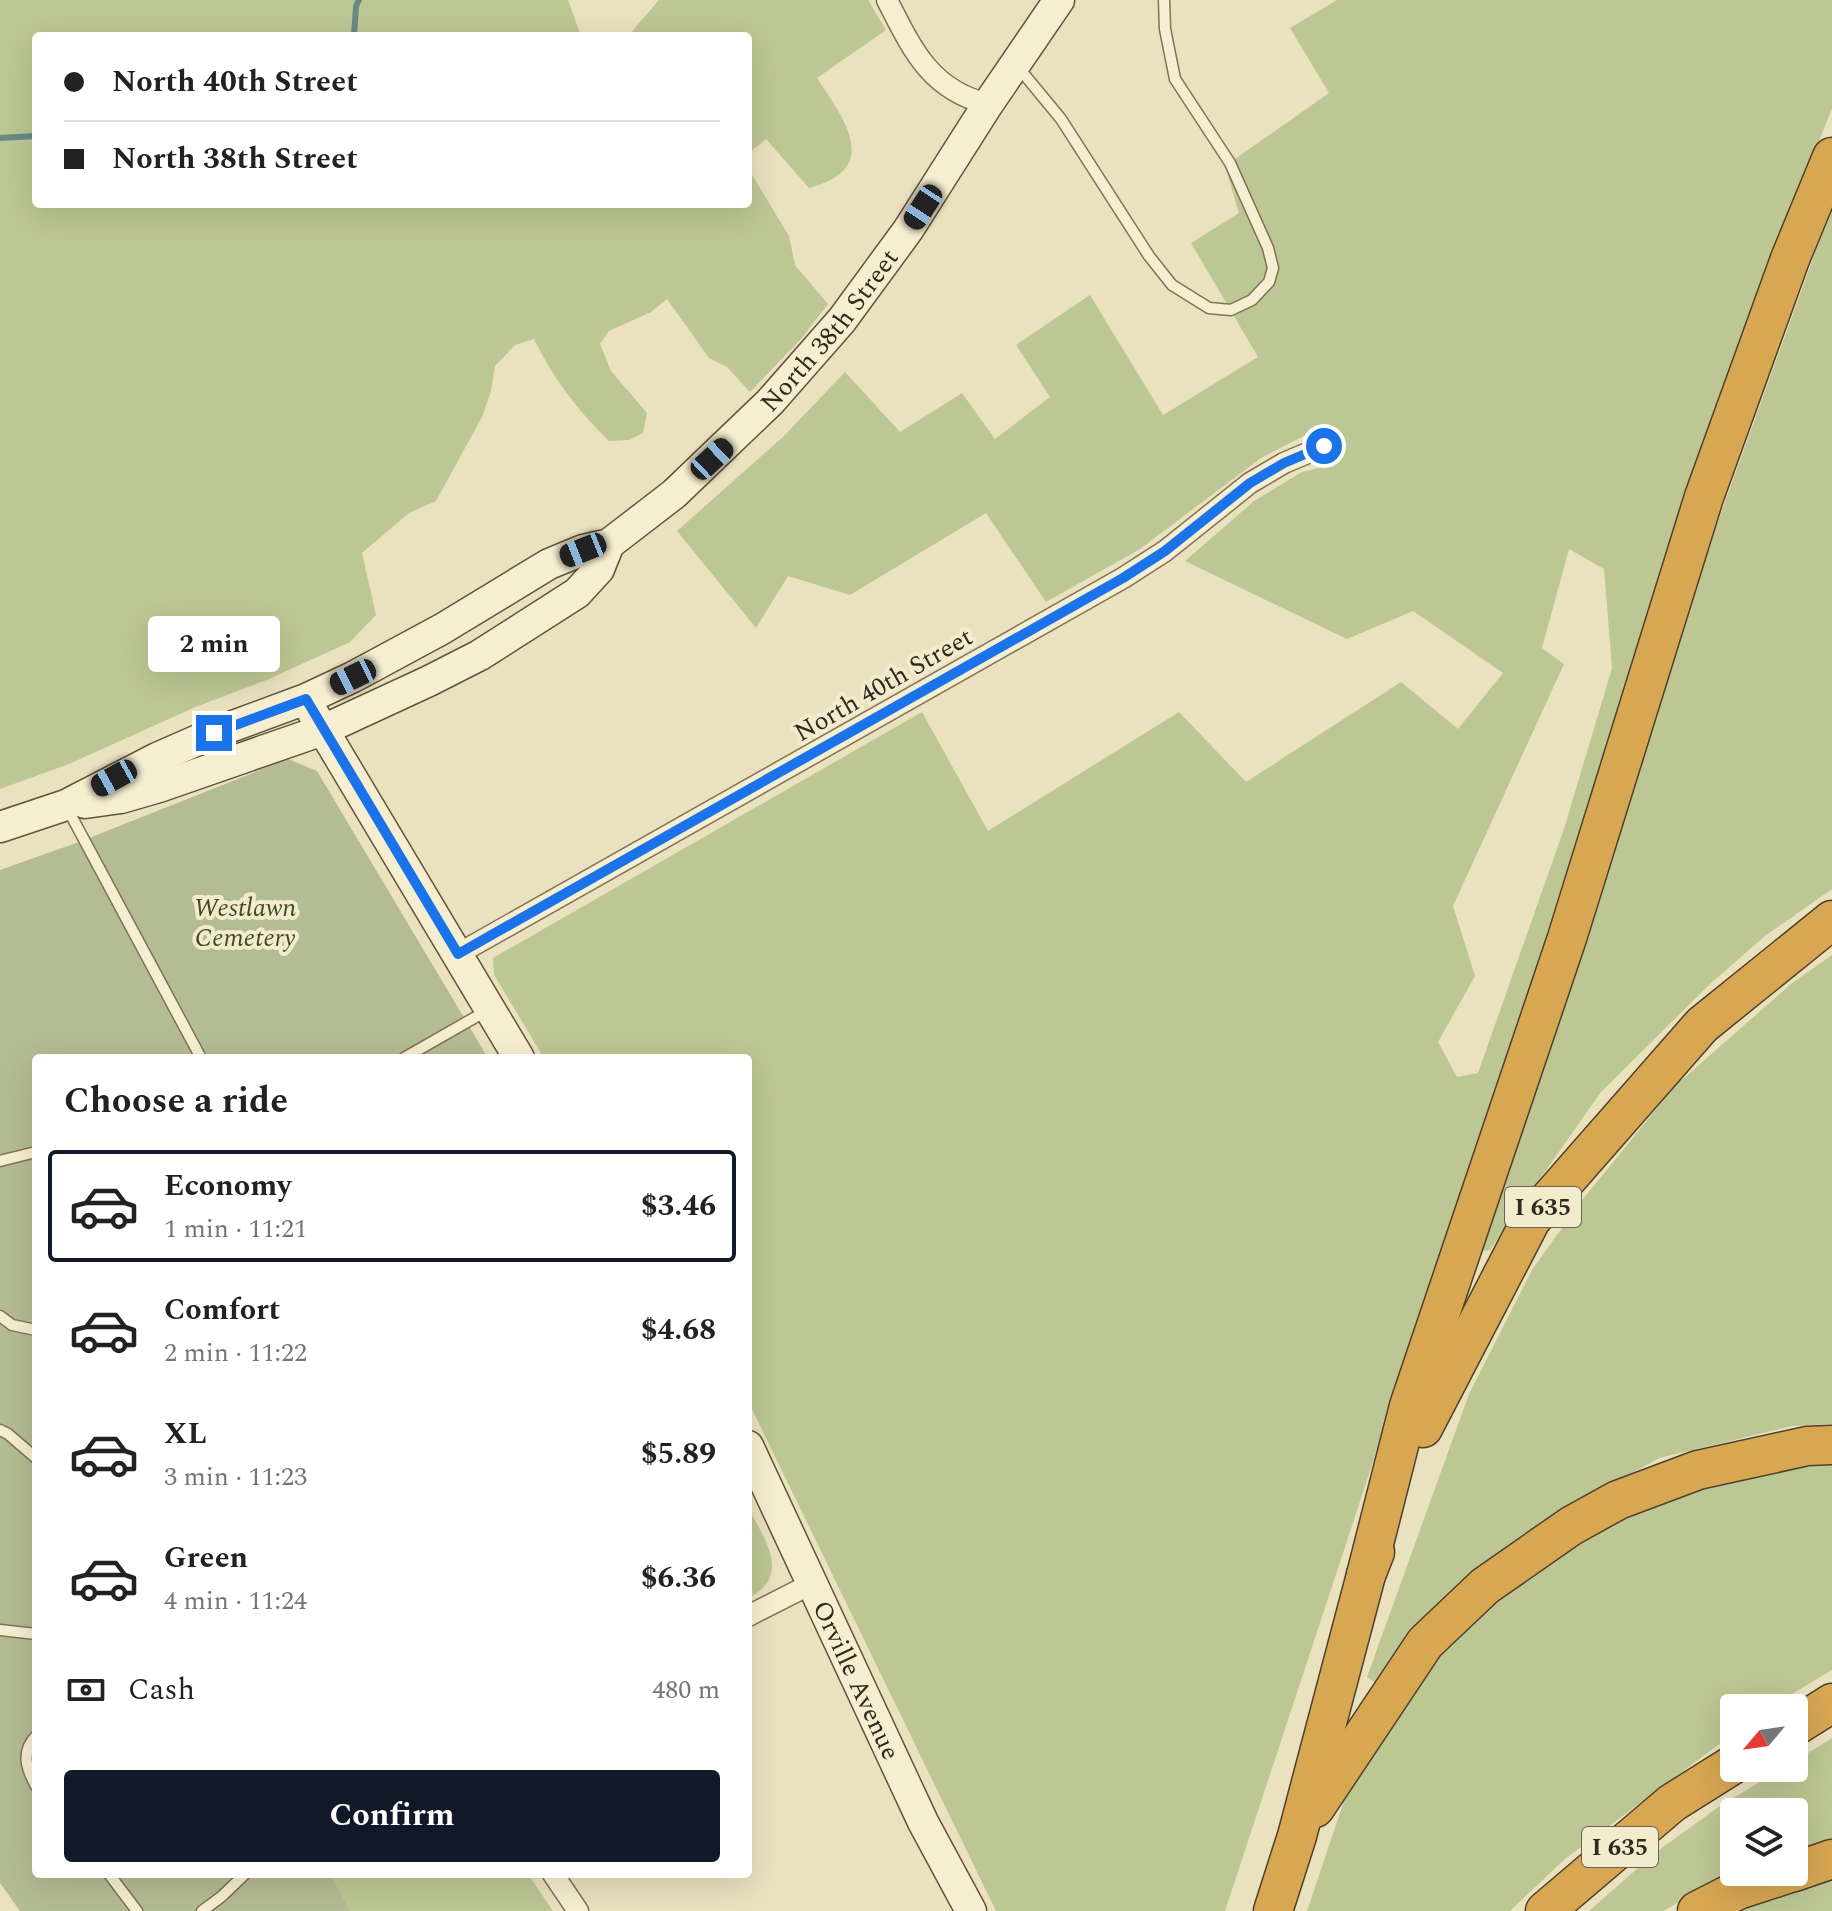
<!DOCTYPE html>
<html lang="en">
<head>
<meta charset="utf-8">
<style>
	body { margin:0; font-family:Spectral,serif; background:#f6f6f6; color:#222; height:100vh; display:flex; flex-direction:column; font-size:30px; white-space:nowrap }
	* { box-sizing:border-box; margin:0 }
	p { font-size:26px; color:#767676 }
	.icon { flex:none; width:44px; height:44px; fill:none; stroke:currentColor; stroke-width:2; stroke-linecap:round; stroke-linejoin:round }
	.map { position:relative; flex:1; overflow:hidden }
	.details { position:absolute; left:32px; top:1054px; width:720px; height:824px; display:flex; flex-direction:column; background:#fff; border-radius:8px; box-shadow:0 8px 32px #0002 }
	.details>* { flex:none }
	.banner { position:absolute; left:32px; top:32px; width:720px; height:176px; border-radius:8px; box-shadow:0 8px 32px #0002; display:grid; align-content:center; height:176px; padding:0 32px; background:#fff }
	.needle { width:52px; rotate:241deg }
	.tools { position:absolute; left:1720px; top:1694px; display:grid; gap:16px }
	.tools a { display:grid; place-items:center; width:88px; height:88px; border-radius:8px; background:#fff; box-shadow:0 8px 32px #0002; font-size:40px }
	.end { position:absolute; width:36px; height:36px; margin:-18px; border:10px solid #1a73e8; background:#fff; box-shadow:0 0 0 4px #fff }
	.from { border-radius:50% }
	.bubble { position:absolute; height:56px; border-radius:8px; background:#fff; box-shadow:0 8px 32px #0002; font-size:26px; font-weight:700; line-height:56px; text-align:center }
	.car { position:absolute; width:24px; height:48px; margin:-24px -12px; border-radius:10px; box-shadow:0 0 6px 2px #0007; background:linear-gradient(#222 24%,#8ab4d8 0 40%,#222 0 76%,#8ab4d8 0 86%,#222 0) }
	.banner b { display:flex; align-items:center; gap:28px; height:76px; font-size:30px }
	.banner b+b { border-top:2px solid #e0e0e0 }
	.banner i { width:20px; height:20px; background:#222 }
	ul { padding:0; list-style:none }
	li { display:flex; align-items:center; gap:24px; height:112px; margin:0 16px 12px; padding:0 16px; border:4px solid transparent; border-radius:8px }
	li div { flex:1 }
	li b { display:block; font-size:30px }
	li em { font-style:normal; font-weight:700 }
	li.on { border-color:#111827 }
	li>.icon { width:72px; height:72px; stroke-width:1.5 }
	h2 { padding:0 32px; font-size:36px; line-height:96px }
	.pay { display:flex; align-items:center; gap:20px; height:88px; padding:0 32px; font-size:30px }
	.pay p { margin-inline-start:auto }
	.cta { display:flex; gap:16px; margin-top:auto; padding:16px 32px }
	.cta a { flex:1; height:92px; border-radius:8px; background:#111827; color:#fff; font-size:32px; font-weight:700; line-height:92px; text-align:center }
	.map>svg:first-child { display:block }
</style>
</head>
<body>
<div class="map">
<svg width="1832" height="1911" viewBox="0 0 1832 1911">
	<rect width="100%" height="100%" fill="#eae1bf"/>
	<g fill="#bdc794" fill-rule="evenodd">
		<path d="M0,0H568L581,36H36V204H748V168L789,236L795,265L828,304L801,339L750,392L727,367L709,358L667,299L651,312L609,331L600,344L611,371L647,413L643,433L629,440L609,441C578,411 553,378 534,339L515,345L495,366L491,391L482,417L436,501L409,513L362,553L376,615L350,642L269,679L193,708L69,764L0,789Z"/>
		<path d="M659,0H868L886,30L817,78C844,119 883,169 809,188L766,139L748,154V36H628Z"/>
		<path d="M1337,0H1832V108L1792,211L1555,926L1402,1374L1225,1911H996L748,1401V1058H544L494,975L493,958L922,712L988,831L1179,712L1246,782L1401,682L1458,729L1503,673L1413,611L1347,639L1185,561L1254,501L1302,472L1336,464L1321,427L1261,458L1140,549L1046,602L986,513L850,595L788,576L756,628L677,531L783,437L845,372L900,432L962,393L995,439L1050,397L1016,345L1090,295L1163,415L1258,357L1191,243L1239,213L1225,166L1329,93L1290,28ZM1569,549L1604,569L1612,668L1564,829L1478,1073L1457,1077L1438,1042L1475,976L1453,906L1564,664L1542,648Z"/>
		<polygon points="1832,206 1832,889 1765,936 1710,984 1601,1092 1490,1250 1480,1251 1648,715"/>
		<polygon points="1832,955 1832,1424 1792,1426 1659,1458 1530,1531 1459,1587 1376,1683 1367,1677 1469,1394 1532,1270 1579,1204 1675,1086 1791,984"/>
		<polygon points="1832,1454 1832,1670 1769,1708 1734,1708 1734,1733 1565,1859 1510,1911 1307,1911 1344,1801 1400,1700 1435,1650 1572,1535 1677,1488"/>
		<path d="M748,1507C764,1539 793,1576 748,1598Z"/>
		<polygon points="1832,1738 1832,1842 1794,1854 1794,1812 1734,1812 1734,1872 1663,1911 1589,1911 1655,1853 1717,1808 1783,1768 1794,1768 1794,1762"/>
		<polygon points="331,1874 528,1874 553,1911 350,1911"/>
		<polygon points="1832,1879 1832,1911 1740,1911 1807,1885"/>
	</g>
	<polygon fill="#b4bc93" points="288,759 317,771 488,1058 36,1058 36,1874 331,1874 350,1911 20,1911 0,1883 0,870 79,842"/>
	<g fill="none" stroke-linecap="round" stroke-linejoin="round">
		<g stroke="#6a8984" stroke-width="6">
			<polyline points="354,36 356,6 359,0"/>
			<polyline points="0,138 36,136"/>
		</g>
		<defs>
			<g id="lane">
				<polyline points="1018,67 1061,119 1149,256 1172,285 1209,308 1231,310 1252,300 1269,282 1273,268 1268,248 1230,163 1175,79 1165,29 1164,0"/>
				<polyline points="66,806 201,1058"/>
				<polyline points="404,1058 488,1010"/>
				<polyline points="0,1161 36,1152"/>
				<polyline points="0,1316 12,1325 36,1330"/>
				<polyline points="0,1430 8,1434 36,1458"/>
				<polyline points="0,1630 36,1634"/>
				<path d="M36,1736C21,1752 26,1768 36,1786"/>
				<polyline points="109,1874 137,1911"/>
				<polyline points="202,1911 221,1897 245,1874"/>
			</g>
			<g id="street">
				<path d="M887,0C912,49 930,90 988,104"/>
				<polyline points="458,954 1123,578 1165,551 1250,483 1284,463 1324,446"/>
				<polyline points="748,1616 813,1583"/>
				<polyline points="553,1874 578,1911"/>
			</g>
			<g id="secondary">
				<polyline points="313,713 519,1058"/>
				<polyline points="85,803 121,798 159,787 323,730 429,681 480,655 577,593 599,569 609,544"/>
				<path id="s1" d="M0,827L66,805L157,758L214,733L306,699L353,677L442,629L549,564L583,550L609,544L674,494L770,402L842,320L908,230L988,104L1059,0"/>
				<path id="s2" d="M748,1446L923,1822L971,1911"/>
			</g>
			<g id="highway">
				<polyline points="1423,1428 1531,1220 1702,1025 1832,920"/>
				<polyline points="1366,1575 1409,1406 1567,938 1704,497 1790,259 1832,157"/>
				<polyline points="1794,1727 1832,1703"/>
				<polyline points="1315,1808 1425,1643 1485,1586 1571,1526 1618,1500 1698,1470 1807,1446 1832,1445"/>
				<polyline points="1794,1872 1832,1859"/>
				<polyline points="1273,1911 1297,1836 1366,1575 1375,1552"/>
				<polyline points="1545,1911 1672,1803 1734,1764"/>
				<polyline points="1697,1911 1738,1890 1793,1872"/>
			</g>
		</defs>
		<use href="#lane" stroke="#827258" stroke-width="13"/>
		<use href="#street" stroke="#827258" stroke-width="23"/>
		<use href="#secondary" stroke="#63533c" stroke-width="33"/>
		<use href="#highway" stroke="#4f402d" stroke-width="41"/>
		<use href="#lane" stroke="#f6eed1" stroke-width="10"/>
		<use href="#street" stroke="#f6eed1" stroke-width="20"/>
		<use href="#secondary" stroke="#f6eed1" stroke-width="30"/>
		<use href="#highway" stroke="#d7a752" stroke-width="38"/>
	</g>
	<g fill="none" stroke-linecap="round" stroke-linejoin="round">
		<polyline stroke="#1a73e8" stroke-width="10" points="214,733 306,699 458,954 1123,578 1165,551 1250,483 1284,463 1324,446"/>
	</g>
	<g text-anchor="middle" stroke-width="8" stroke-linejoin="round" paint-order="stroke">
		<g fill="#f2ebcd" stroke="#6c6251" stroke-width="2">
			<rect x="1505" y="1187" width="76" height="40" rx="6"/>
			<rect x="1582" y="1827" width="76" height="40" rx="6"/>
		</g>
		<g font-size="24" font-weight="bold" fill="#32281c">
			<text x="1543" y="1215">I 635</text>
			<text x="1620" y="1855">I 635</text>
		</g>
		<g font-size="26" fill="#32281c" stroke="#f2ebcd">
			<text dy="9" stroke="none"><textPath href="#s1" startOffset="982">North 38th Street</textPath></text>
			<text transform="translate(883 684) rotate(-30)" y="9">North 40th Street</text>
			<text dy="9" stroke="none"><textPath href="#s2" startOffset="258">Orville Avenue</textPath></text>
		</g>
		<g font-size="26" font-style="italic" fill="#3f4d24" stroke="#f2ebcd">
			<text x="245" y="916">Westlawn<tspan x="245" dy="30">Cemetery</tspan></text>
		</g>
	</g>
</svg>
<div class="tools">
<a><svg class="needle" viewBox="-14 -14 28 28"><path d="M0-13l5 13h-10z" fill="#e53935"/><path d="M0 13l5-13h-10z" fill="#767676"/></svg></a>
<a><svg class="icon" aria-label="layers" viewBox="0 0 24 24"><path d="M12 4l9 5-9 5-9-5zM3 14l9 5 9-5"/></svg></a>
</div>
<i class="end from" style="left:1324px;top:446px"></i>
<i class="end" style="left:214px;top:733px"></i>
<div class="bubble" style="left:148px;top:616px;width:132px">2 min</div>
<i class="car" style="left:923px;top:207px;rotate:213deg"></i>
<i class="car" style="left:712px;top:459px;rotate:47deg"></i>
<i class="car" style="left:583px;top:550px;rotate:248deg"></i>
<i class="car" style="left:353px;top:677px;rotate:244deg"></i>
<i class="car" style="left:114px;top:778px;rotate:241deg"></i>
<div class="banner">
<b><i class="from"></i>North 40th Street</b>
<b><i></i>North 38th Street</b>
</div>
<section class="details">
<h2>Choose a ride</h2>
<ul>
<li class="on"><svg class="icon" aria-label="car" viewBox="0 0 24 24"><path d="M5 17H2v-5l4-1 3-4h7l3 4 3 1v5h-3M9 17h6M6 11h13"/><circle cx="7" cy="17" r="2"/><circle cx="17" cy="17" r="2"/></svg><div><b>Economy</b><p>1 min · 11:21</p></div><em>$3.46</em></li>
<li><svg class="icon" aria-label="car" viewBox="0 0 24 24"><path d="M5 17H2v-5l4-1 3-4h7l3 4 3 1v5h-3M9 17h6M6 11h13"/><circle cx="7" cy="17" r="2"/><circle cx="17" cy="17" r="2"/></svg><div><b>Comfort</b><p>2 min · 11:22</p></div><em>$4.68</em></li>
<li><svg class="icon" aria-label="car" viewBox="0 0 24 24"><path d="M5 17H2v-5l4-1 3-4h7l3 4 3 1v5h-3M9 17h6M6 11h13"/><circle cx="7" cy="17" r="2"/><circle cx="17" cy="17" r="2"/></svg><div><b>XL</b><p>3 min · 11:23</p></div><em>$5.89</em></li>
<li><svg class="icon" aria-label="car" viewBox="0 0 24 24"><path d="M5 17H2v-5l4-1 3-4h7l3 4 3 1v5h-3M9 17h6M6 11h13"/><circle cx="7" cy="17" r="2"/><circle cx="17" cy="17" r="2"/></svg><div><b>Green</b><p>4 min · 11:24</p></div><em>$6.36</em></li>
</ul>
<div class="pay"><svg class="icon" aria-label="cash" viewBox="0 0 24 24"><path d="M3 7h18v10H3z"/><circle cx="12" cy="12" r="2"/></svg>Cash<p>480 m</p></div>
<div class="cta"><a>Confirm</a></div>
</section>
</div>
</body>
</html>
